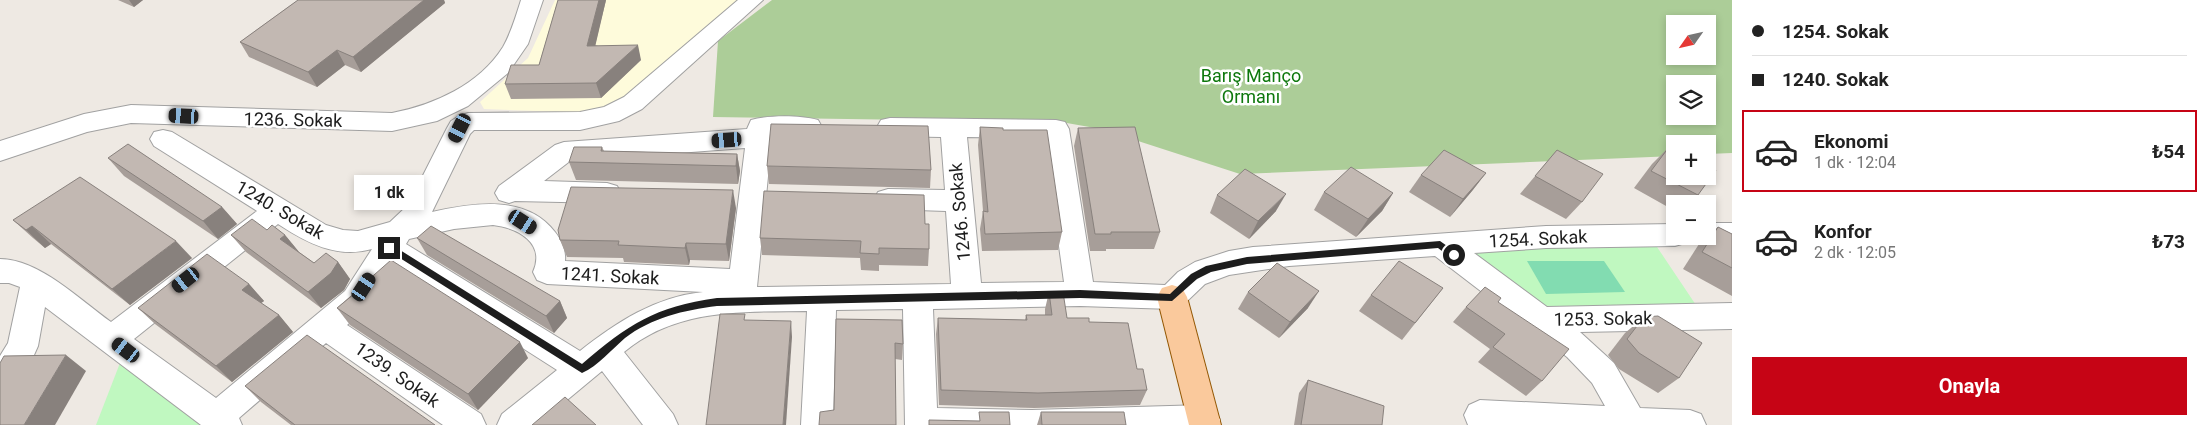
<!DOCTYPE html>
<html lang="tr">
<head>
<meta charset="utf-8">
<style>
	body { margin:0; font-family:Roboto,sans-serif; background:#f6f6f6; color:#222; height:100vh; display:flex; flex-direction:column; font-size:19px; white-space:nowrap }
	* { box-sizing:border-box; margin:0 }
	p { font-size:16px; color:#767676 }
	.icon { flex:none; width:28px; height:28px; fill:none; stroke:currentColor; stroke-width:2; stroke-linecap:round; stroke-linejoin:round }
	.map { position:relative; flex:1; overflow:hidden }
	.panel { display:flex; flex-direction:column; background:#fff; width:475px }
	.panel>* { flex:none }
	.top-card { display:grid; align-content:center; height:110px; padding:0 20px; background:#fff }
	.needle { width:32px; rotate:236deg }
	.controls { position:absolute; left:1666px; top:15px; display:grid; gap:10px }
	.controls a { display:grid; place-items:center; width:50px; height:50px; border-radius:0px; background:#fff; box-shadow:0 2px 8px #0003; font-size:25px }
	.end { position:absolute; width:22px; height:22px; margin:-11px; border:6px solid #1d1d1d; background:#fff; box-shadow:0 0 0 2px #fff }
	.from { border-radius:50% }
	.bubble { position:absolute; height:35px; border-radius:0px; background:#fff; box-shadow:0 2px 8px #0003; font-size:16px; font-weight:700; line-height:35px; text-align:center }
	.car { position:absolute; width:15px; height:30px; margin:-15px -8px; border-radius:6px; box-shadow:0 0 4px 1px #0007; background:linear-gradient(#222 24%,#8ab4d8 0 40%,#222 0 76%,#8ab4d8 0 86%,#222 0) }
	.top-card b { display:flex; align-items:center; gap:18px; height:48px; font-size:19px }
	.top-card b+b { border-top:1px solid #e0e0e0 }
	.top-card i { width:12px; height:12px; background:#222 }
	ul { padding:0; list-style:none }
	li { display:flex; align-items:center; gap:15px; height:82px; margin:0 10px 8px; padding:0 10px; border:2px solid transparent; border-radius:0px }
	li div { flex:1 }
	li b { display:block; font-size:19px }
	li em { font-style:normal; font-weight:700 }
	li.active { border-color:#c60415 }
	li>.icon { width:45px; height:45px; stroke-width:1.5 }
	.primary-button { display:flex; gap:10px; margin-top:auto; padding:10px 20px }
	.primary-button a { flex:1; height:58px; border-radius:0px; background:#c60415; color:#fff; font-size:20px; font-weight:700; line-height:58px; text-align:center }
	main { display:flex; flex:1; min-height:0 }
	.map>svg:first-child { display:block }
</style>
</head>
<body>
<main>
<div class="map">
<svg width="1732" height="425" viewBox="0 0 1732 425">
	<rect width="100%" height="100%" fill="#eee9e3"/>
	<polygon fill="#fefbdb" points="555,0 743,0 615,104 592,113 484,109 480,102 528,58"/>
	<path fill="#accd98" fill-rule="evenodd" d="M772,0H1732V153L1708,154V144H1675V156L1240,174L1101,129L1061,122L713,117L718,41ZM1675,24H1708V56H1675ZM1675,84H1708V116H1675Z"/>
	<g fill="#c0f8c0">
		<polygon points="1649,235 1704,317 1542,320 1440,244"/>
		<polygon points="120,363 206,425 96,425"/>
	</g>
	<polygon fill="#82dcb1" points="1527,261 1604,261 1625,292 1546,294"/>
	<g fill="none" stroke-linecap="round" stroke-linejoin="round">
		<defs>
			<g id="minor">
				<path d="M521,0H543L528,44L508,73L468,106L437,121L392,131L131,123L87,132L0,161V141L84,114L131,105L392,113C434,105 479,85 503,47C511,33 516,16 521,0Z"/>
				<path d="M738,0H763L642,109L619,121L580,130H474L470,134L432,212C472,203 526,194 555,232C562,241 566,251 565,261L730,269L745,148L570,161L544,181L607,183L617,186L621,193L617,200L607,203L515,201L509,203L499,200L495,193L499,186L555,145L564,142L747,129L751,120C770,115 799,115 818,120L822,127L818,134L809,136H772L757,287L951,284L946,211L888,209L878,206L874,199L878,192L888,189L945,190L941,137L890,136L881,134L877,127L881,120L890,118L1056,120L1065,122L1069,129L1093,282L1165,285L1178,272L1195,262L1229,251L1253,247L1546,226L1675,224V236H1688L1685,243L1675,246L1546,248L1474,253L1547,307L1732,303V329L1580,332L1614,363L1640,408L1690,410L1701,414L1706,425H1468L1464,415L1469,405L1480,400L1605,406L1592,383L1567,357L1435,256L1289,266L1229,275L1205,284L1182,306L1172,309L1080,306L933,309L937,408L1032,410L1204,405L1215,410L1220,420L1218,425H905L903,309L836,310L833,425H801L807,311C742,312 677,308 624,352L673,414L678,425H643L602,371L537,425H497L502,414L557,370L393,265L365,309L347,325L481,414L486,425H443L326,343L239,418L242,425H201L45,307L38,346L34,355L11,393L0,397V356L8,343L20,287L9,283H0V259C39,259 80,300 111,322L257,211L154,146L150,139L154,132L163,130L172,132L326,225L343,230L358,231L390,222L408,205L447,128L451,121L459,116L468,113L580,112L604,107L624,97ZM967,137L1044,138L1064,282L981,283ZM278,224C307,243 337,259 372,249L345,291L216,398L134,339ZM493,225C518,228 546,243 533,272L537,280L547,284L703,292C655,297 617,322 580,351L406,244L409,239L454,229Z"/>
				<polygon points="1708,223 1732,223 1732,245 1708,245 1698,242 1695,236 1708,236"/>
			</g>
			<polygon id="major" points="1172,285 1182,288 1187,297 1221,425 1189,425 1157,297 1162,288"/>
		</defs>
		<use href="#minor" stroke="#a1a1a1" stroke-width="2"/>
		<use href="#major" stroke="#935703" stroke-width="2"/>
		<use href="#minor" fill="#fff" fill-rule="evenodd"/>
		<use href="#major" fill="#fac99c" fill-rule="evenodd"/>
	</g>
	<g fill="#a79e99">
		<polygon points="118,0 143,0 134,7"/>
		<polygon points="298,0 444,0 445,3 361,72 345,65 317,87 249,57 240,42"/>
		<polygon points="558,0 606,0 595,45 641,60 601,98 511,99 505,84 539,65"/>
		<polygon points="980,127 1003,130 1062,232 1058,250 982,251 980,229 983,211 978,145"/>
		<polygon points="1078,128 1160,232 1154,249 1106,249 1106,251 1090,251 1074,146"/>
		<polygon points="602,147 604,151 737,154 740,171 738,184 576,180 569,162"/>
		<polygon points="1669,147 1698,195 1689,204 1675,204 1675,211 1634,188 1652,164"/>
		<polygon points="1557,150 1582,202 1566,219 1520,194"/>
		<polygon points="108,158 222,207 237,224 218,239 124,176"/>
		<polygon points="767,166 931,170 930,188 769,184"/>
		<polygon points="1486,173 1472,191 1450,217 1409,192 1421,175"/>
		<polygon points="1324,192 1393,193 1382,211 1356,237 1314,210"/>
		<polygon points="1217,195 1276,211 1249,239 1210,213"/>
		<polygon points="736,208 729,261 690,260 689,265 624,262 623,258 567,257 560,240"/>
		<polygon points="13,220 192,258 130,305 51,244 45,248 33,238"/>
		<polygon points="925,224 929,249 928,266 879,265 879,271 861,270 860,258 762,255 760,238"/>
		<polygon points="1718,227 1732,234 1732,296 1683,269 1699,244"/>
		<polygon points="267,230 285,235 299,252 314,263 338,262 350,279 344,290 321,308 246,252 231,235"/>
		<polygon points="417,238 560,301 567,318 554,333 427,255"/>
		<polygon points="366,282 528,358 478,410 350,325 337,308"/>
		<polygon points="249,284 264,301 261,303 279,315 293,332 232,382 155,324 138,308"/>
		<polygon points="1443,288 1402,340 1359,311 1371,295"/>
		<polygon points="1049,292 1067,318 1089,322 1137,369 1147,390 1140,405 1034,408 939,405 936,334 938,318 1025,320 1026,315 1045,315 1045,309"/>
		<polygon points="1248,292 1308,308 1279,338 1238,309"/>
		<polygon points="1498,302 1542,381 1526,396 1478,362 1490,349 1453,322 1466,307"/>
		<polygon points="1644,317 1679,378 1658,393 1619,369 1608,355 1625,333"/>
		<polygon points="836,319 903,344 902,360 895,359"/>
		<polygon points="1308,380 1382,425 1294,425 1299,393"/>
		<polygon points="245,386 435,425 291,425 261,402"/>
		<polygon points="1041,412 1126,425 1037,425"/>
	</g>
	<g fill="#88817d">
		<polygon points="129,0 143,0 134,7"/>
		<polygon points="424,0 444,0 445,3 361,72 353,57"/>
		<polygon points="599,0 606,0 592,60 587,46"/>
		<polygon points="638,45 641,60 601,98 596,83"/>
		<polygon points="337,50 345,65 317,87 308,72"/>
		<polygon points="737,154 740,171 738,184 736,166"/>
		<polygon points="1486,173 1472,191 1450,217 1463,199"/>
		<polygon points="733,190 736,208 729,261 726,244"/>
		<polygon points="1393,193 1382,211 1356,237 1368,219"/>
		<polygon points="1286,194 1276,211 1249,239 1258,221"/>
		<polygon points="222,207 237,224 218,239 203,221"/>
		<polygon points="32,226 51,244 45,248 26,230"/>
		<polygon points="285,235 299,252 280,239"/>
		<polygon points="176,241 192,258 130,305 112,289"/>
		<polygon points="686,243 690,260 689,265 685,248"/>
		<polygon points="338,262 350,279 344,290 321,308 308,292"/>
		<polygon points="249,284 264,301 257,306 242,290"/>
		<polygon points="1319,291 1308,308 1279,338 1290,322"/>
		<polygon points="560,301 567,318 554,333 546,316"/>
		<polygon points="279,315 293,332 232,382 216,366"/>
		<polygon points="791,321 792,337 786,425 783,425"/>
		<polygon points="520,342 528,358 478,410 468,394"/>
		<polygon points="66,355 86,371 55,425 24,425"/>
	</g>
	<g fill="#c2b8b2" stroke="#88817d">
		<polygon points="298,0 424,0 353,57 337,50 308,72 240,42"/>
		<polygon points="558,0 599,0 587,46 638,45 596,83 505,84 511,65 539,65"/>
		<polygon points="771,124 928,126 931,170 767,166"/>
		<polygon points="980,127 1003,128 1003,130 1047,130 1062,232 985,234 983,211 988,212"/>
		<polygon points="1135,127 1160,232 1111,232 1111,234 1095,234 1078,128"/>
		<polygon points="128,144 222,207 203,221 108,158"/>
		<polygon points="574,147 602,147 601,151 737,154 736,166 569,162"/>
		<polygon points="1669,147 1675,149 1675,176 1708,176 1708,166 1716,170 1698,195 1651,171"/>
		<polygon points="1444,150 1486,173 1463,199 1421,175"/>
		<polygon points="1557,150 1603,174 1582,202 1535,176"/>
		<polygon points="1351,167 1393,193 1368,219 1324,192"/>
		<polygon points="1245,169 1286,194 1258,221 1217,195"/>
		<polygon points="80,177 176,241 112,289 32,226 26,230 13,220"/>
		<polygon points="571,187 733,190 726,244 686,243 685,248 618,245 619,241 560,240 558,230"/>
		<polygon points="764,191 924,195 925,224 929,224 929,249 879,248 879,254 860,253 861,241 760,238"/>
		<polygon points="252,219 267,230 272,225 285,235 280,239 314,263 326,253 338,262 331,273 308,292 231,235"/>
		<polygon points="431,226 560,301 546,316 417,238"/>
		<polygon points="1718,227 1732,234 1732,268 1702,252"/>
		<polygon points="207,254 249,284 242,290 279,315 216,366 138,308"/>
		<polygon points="391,260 520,342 468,394 337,308 354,294 363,280 366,282"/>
		<polygon points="1399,261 1443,288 1415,323 1371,295"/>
		<polygon points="1277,263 1319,291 1290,322 1248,292"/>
		<polygon points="1485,287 1501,298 1498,302 1569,349 1542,381 1493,347 1505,334 1466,307"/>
		<polygon points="1049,292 1063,292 1067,318 1089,318 1089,322 1128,323 1137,369 1143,369 1147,390 1038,393 941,390 938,318 1027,320 1026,315 1052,315"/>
		<polygon points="720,314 745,314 744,320 791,321 783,425 706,425"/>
		<polygon points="1658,316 1702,343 1679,378 1639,353 1627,339 1644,317"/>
		<polygon points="836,319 902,320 903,344 895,343 896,425 819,425 820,412 834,410"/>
		<polygon points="307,335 435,425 295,425 245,386"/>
		<polygon points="66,355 24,425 0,425 0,363 4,356"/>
		<polygon points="1308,380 1384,406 1382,425 1301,425"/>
		<polygon points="565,397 596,425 532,425"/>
		<polygon points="979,412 1009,412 1010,425 929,425 929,420 980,421"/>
		<polygon points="1041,412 1124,412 1126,425 1042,425"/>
	</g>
	<path fill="#1d1d1d" d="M1440,241L1457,253V258H1451L1438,248L1247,264L1211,272L1197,279L1172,301L1080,298L717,306C684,310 651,318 625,338C612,349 598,366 582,373L384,248L389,244L392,245L582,364C629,324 654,307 717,298L1080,290L1170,294L1191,274L1206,266L1247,257Z"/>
	<g text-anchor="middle" stroke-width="5" stroke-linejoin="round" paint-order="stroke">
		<g font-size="18" fill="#0e780d" stroke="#fff">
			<text x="1251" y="82">Barış Manço<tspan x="1251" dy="21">Ormanı</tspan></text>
		</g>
		<g font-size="18" fill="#1d1d1d" stroke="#fff">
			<text transform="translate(293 120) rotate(1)" y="6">1236. Sokak</text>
			<text transform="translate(280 210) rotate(30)" y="6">1240. Sokak</text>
			<text transform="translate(960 212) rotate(-95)" y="6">1246. Sokak</text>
			<text transform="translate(1538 239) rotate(-3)" y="6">1254. Sokak</text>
			<text transform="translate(610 276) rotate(3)" y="6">1241. Sokak</text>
			<text transform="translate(1603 319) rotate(-1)" y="6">1253. Sokak</text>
			<text transform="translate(397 375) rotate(35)" y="6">1239. Sokak</text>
		</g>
	</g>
</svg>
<div class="controls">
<a><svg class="needle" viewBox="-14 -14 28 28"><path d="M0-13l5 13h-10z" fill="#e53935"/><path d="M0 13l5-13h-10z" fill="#767676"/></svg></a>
<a><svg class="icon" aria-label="layers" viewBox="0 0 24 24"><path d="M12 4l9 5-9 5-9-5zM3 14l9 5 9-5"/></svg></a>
<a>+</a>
<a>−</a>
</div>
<i class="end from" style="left:1454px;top:255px"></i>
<i class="end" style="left:389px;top:248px"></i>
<div class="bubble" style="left:354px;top:175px;width:70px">1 dk</div>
<i class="car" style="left:184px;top:116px;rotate:273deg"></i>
<i class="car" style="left:460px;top:128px;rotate:207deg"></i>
<i class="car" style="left:727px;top:140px;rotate:266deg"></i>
<i class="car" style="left:523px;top:222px;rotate:123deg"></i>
<i class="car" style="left:186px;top:280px;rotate:232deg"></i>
<i class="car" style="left:364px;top:287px;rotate:33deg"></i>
<i class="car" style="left:126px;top:350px;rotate:307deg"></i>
</div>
<section class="panel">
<div class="top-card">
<b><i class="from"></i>1254. Sokak</b>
<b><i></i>1240. Sokak</b>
</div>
<ul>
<li class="active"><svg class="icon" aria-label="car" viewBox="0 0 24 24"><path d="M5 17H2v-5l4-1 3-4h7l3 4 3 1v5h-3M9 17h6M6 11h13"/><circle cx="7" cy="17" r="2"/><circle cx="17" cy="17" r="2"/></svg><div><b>Ekonomi</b><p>1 dk · 12:04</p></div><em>₺54</em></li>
<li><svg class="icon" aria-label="car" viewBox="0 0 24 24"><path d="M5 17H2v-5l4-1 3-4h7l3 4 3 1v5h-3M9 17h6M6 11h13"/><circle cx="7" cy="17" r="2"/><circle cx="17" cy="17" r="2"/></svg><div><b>Konfor</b><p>2 dk · 12:05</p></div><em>₺73</em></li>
</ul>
<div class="primary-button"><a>Onayla</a></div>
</section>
</main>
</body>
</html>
